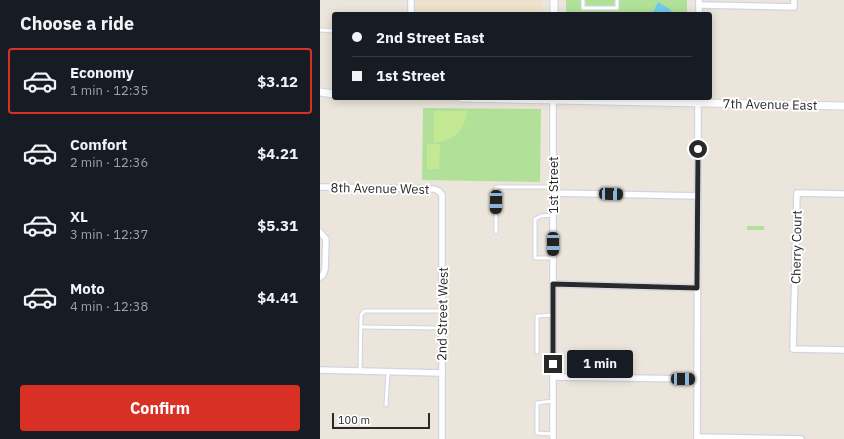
<!DOCTYPE html>
<html lang="en">
<head>
<meta charset="utf-8">
<style>
	body { margin:0; font-family:"IBM Plex Sans",sans-serif; background:#20242c; color:#f1f3f6; height:100vh; display:flex; flex-direction:column; font-size:15px; white-space:nowrap }
	* { box-sizing:border-box; margin:0 }
	p { font-size:13px; color:#9ea1a6 }
	.icon { flex:none; width:22px; height:22px; fill:none; stroke:currentColor; stroke-width:2; stroke-linecap:round; stroke-linejoin:round }
	.map { position:relative; flex:1; overflow:hidden }
	.details { display:flex; flex-direction:column; background:#171b24; width:320px }
	.details>* { flex:none }
	.guide { position:absolute; left:12px; top:12px; width:380px; height:88px; border-radius:4px; box-shadow:0 2px 10px #0003; display:grid; align-content:center; height:88px; padding:0 20px; background:#171b24 }
	.scale { position:absolute; left:12px; bottom:10px; width:98px; box-sizing:border-box; padding-left:4px; border:2px solid #292929; border-top:0; font-size:11px; line-height:14px; white-space:nowrap; color:#292929; -webkit-text-stroke:3px #fff; paint-order:stroke }
	.end { position:absolute; width:18px; height:18px; margin:-9px; border:5px solid #292929; background:#fff; box-shadow:0 0 0 2px #fff }
	.from { border-radius:50% }
	.bubble { position:absolute; height:28px; border-radius:4px; background:#171b24; box-shadow:0 2px 10px #0003; font-size:13px; font-weight:700; line-height:28px; text-align:center }
	.car { position:absolute; width:12px; height:24px; margin:-12px -6px; border-radius:5px; box-shadow:0 0 3px 1px #0007; background:linear-gradient(#222 24%,#8ab4d8 0 40%,#222 0 76%,#8ab4d8 0 86%,#222 0) }
	.guide b { display:flex; align-items:center; gap:14px; height:38px; font-size:15px }
	.guide b+b { border-top:1px solid #363941 }
	.guide i { width:10px; height:10px; background:#f1f3f6 }
	ul { padding:0; list-style:none }
	li { display:flex; align-items:center; gap:12px; height:66px; margin:0 8px 6px; padding:0 12px; border:2px solid transparent; border-radius:4px }
	li div { flex:1 }
	li b { display:block; font-size:15px }
	li em { font-style:normal; font-weight:700 }
	li.active { border-color:#d93025 }
	li>.icon { width:36px; height:36px; stroke-width:1.5 }
	h2 { padding:0 20px; font-size:18px; line-height:48px }
	.button { display:flex; gap:8px; margin-top:auto; padding:8px 20px }
	.button a { flex:1; height:46px; border-radius:4px; background:#d93025; color:#fff; font-size:16px; font-weight:700; line-height:46px; text-align:center }
	main { display:flex; flex:1; min-height:0 }
	.map>svg:first-child { display:block }
</style>
</head>
<body>
<main>
<section class="details">
<h2>Choose a ride</h2>
<ul>
<li class="active"><svg class="icon" aria-label="car" viewBox="0 0 24 24"><path d="M5 17H2v-5l4-1 3-4h7l3 4 3 1v5h-3M9 17h6M6 11h13"/><circle cx="7" cy="17" r="2"/><circle cx="17" cy="17" r="2"/></svg><div><b>Economy</b><p>1 min · 12:35</p></div><em>$3.12</em></li>
<li><svg class="icon" aria-label="car" viewBox="0 0 24 24"><path d="M5 17H2v-5l4-1 3-4h7l3 4 3 1v5h-3M9 17h6M6 11h13"/><circle cx="7" cy="17" r="2"/><circle cx="17" cy="17" r="2"/></svg><div><b>Comfort</b><p>2 min · 12:36</p></div><em>$4.21</em></li>
<li><svg class="icon" aria-label="car" viewBox="0 0 24 24"><path d="M5 17H2v-5l4-1 3-4h7l3 4 3 1v5h-3M9 17h6M6 11h13"/><circle cx="7" cy="17" r="2"/><circle cx="17" cy="17" r="2"/></svg><div><b>XL</b><p>3 min · 12:37</p></div><em>$5.31</em></li>
<li><svg class="icon" aria-label="car" viewBox="0 0 24 24"><path d="M5 17H2v-5l4-1 3-4h7l3 4 3 1v5h-3M9 17h6M6 11h13"/><circle cx="7" cy="17" r="2"/><circle cx="17" cy="17" r="2"/></svg><div><b>Moto</b><p>4 min · 12:38</p></div><em>$4.41</em></li>
</ul>
<div class="button"><a>Confirm</a></div>
</section>
<div class="map">
<svg width="524" height="439" viewBox="0 0 524 439">
	<rect width="100%" height="100%" fill="#ebe5db"/>
	<polygon fill="#ede2cb" points="96,0 222,0 222,14 95,14"/>
	<g fill="#b1e198">
		<rect x="246" y="0" width="121" height="14"/>
		<polygon points="103,108 221,109 220,182 102,180"/>
		<rect x="427" y="226" width="17" height="4"/>
	</g>
	<g fill="#c4e994">
		<path d="M116,111H147C145,131 133,141 114,143V113Z"/>
		<polygon points="107,144 120,144 119,169 107,169"/>
	</g>
	<polygon fill="#70caec" points="338,2 351,10 352,14 332,14"/>
	<g fill="none" stroke-linecap="round" stroke-linejoin="round">
		<defs>
			<g id="service">
				<polyline points="263,0 263,8 297,8 297,0"/>
				<polyline points="0,30 14,31"/>
				<polyline points="233,215 221,216 215,219 215,258 233,258"/>
				<polyline points="176,232 176,187 233,187"/>
				<polyline points="41,327 122,328"/>
				<polyline points="217,352 217,316 233,315"/>
				<polyline points="40,371 41,315 44,311 123,311"/>
				<polyline points="66,405 68,372"/>
				<polyline points="233,434 217,433 217,403 233,401"/>
			</g>
			<g id="minor">
				<polyline points="379,5 474,7 474,0"/>
				<polyline points="91,14 91,0"/>
				<polyline points="379,14 379,0"/>
				<polyline points="0,187 114,189 119,191 122,195 122,439"/>
				<polyline points="233,193 378,196"/>
				<polyline points="524,194 477,193 473,349 524,350"/>
				<polyline points="0,232 6,239 5,269 3,275 0,277"/>
				<polyline points="233,284 377,288"/>
				<polyline points="0,370 122,373"/>
				<polyline points="233,377 377,379"/>
				<polyline points="377,437 481,439"/>
				<polyline points="233,439 233,100"/>
				<polyline points="377,439 378,98"/>
			</g>
			<g id="tertiary">
				<polyline points="234,14 234,0"/>
				<polyline points="0,92 14,94"/>
				<polyline points="141,98 524,106"/>
			</g>
		</defs>
		<use href="#service" stroke="#d1d4e2" stroke-width="5"/>
		<use href="#minor" stroke="#d1d4e2" stroke-width="8"/>
		<use href="#tertiary" stroke="#d1d4e2" stroke-width="9"/>
		<use href="#service" stroke="#fff" stroke-width="3"/>
		<use href="#minor" stroke="#fff" stroke-width="5.5"/>
		<use href="#tertiary" stroke="#fff" stroke-width="7"/>
	</g>
	<g fill="none" stroke-linecap="round" stroke-linejoin="round">
		<polyline stroke="#292929" stroke-width="5" points="233,364 233,284 377,288 378,149"/>
	</g>
	<g text-anchor="middle" stroke-width="4" stroke-linejoin="round" paint-order="stroke">
		<g font-size="13" fill="#292929" stroke="#fff">
			<text transform="translate(450 104) rotate(1)" y="5">7th Avenue East</text>
			<text transform="translate(233 185) rotate(-90)" y="5">1st Street</text>
			<text transform="translate(60 188) rotate(1)" y="5">8th Avenue West</text>
			<text transform="translate(476 247) rotate(-89)" y="5">Cherry Court</text>
			<text transform="translate(122 314) rotate(-89)" y="5">2nd Street West</text>
		</g>
	</g>
</svg>
<div class="scale">100 m</div>
<i class="end from" style="left:378px;top:149px"></i>
<i class="end" style="left:233px;top:364px"></i>
<div class="bubble" style="left:247px;top:350px;width:66px">1 min</div>
<i class="car" style="left:291px;top:194px;rotate:92deg"></i>
<i class="car" style="left:176px;top:202px;rotate:181deg"></i>
<i class="car" style="left:233px;top:244px;rotate:180deg"></i>
<i class="car" style="left:363px;top:379px;rotate:91deg"></i>
<div class="guide">
<b><i class="from"></i>2nd Street East</b>
<b><i></i>1st Street</b>
</div>
</div>
</main>
</body>
</html>
